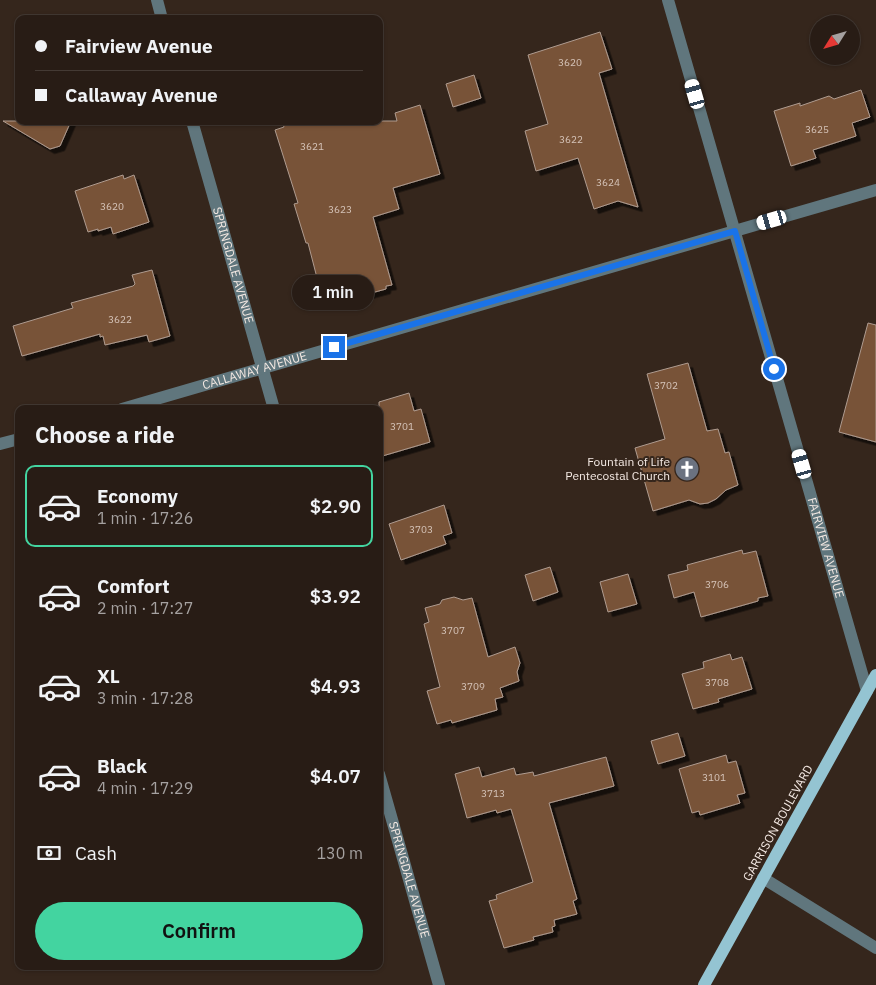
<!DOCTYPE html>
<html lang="en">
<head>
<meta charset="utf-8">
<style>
	body { margin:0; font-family:"IBM Plex Sans",sans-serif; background:#342922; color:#f1f3f6; height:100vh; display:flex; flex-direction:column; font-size:19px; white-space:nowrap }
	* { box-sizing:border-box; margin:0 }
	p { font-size:16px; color:#a5a1a0 }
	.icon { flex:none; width:28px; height:28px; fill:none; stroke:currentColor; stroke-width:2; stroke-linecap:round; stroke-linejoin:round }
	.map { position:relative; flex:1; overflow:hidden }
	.sheet { position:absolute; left:15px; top:405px; width:368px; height:565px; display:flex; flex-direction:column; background:#281c15; border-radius:10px; box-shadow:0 1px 4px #0004,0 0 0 1px #443a34 }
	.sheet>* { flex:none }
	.top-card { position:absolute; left:15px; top:15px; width:368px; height:110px; border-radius:10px; box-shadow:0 1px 4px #0004,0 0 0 1px #443a34; display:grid; align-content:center; height:110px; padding:0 20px; background:#281c15 }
	.needle { width:32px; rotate:233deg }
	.fabs { position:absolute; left:810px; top:15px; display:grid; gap:10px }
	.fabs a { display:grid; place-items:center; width:50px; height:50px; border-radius:50%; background:#281c15; box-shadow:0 1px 4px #0004,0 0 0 1px #443a34; font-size:25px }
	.end { position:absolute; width:22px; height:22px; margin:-11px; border:6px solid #1a73e8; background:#fff; box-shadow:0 0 0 2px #fff }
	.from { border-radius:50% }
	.bubble { position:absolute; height:35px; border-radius:18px; background:#281c15; box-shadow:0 1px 4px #0004,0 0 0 1px #443a34; font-size:16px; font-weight:600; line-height:35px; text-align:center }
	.car { position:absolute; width:15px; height:30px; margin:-15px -8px; border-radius:6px; box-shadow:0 0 4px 1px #0007; background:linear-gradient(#fff 24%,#345 0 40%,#fff 0 76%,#345 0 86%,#fff 0) }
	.top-card b { display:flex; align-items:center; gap:18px; height:48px; font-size:19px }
	.top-card b+b { border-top:1px solid #443a34 }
	.top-card i { width:12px; height:12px; background:#f1f3f6 }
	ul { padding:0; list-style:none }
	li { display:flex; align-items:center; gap:15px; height:82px; margin:0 10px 8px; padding:0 10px; border:2px solid transparent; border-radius:10px }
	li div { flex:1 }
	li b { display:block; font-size:19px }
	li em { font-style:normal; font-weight:600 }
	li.on { border-color:#43d4a0 }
	li>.icon { width:45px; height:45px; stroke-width:1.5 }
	h2 { padding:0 20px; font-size:22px; line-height:60px }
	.pay { display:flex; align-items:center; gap:12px; height:55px; padding:0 20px; font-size:19px }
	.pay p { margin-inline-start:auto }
	.button { display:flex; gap:10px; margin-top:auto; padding:10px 20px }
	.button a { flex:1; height:58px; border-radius:30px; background:#43d4a0; color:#111; font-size:20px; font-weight:600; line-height:58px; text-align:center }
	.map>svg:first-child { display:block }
</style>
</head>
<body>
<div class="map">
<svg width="876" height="985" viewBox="0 0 876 985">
	<defs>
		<filter id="shadow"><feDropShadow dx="4.5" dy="4.5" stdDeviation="0" flood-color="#0009"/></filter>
	</defs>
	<rect width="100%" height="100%" fill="#35261c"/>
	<g fill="#785238" stroke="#af9c90" filter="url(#shadow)">
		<polygon points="600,32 612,69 599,73 638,207 618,201 594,209 578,158 536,171 525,131 548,124 528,55"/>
		<polygon points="474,75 481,98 453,107 446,84"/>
		<polygon points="861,90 870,117 852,123 856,136 813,150 816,158 791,166 774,111 800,103 800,106 829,96 834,99"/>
		<polygon points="420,105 440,174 393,188 399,209 373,217 392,285 386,286 386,289 349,299 347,294 323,301 308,243 306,243 294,204 298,203 275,130 284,127 282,121 397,121 395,113"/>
		<polygon points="3,121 71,121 60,146 50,149"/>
		<polygon points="123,175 124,179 134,175 149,222 113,234 111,227 98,231 98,229 88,232 75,191"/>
		<polygon points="152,270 170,336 149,342 147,335 105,345 103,336 100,337 100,334 22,356 13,326 73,308 71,303 133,286 135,284 132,275"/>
		<polygon points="868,323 876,325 876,442 839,432"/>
		<polygon points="688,363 707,431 718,429 725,453 729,452 738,485 726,490 716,499 708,503 700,504 689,500 653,511 635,448 665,439 647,374"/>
		<polygon points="409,393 414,411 421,409 430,442 379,457 379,402"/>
		<polygon points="444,505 452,533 443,536 446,544 401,560 389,524"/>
		<polygon points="742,550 743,554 756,551 768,596 758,598 758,601 701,617 694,592 674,598 668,575 688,570 687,565"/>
		<polygon points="550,567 558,592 533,601 525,575"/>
		<polygon points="628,574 637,604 608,612 600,582"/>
		<polygon points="454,597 463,600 472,598 488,657 515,647 520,663 517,672 519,681 500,688 503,697 495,699 497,710 452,723 451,720 437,724 427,691 440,687 424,624 429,622 425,608 440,604 442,600"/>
		<polygon points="730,654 732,660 742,657 752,689 718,699 719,702 693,709 682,674 704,668 703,662"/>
		<polygon points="678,733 685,756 658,764 651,741"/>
		<polygon points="726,755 728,763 736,761 745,793 737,795 740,803 700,815 699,811 692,813 679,769"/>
		<polygon points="606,757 614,786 549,803 577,899 573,901 577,914 554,920 555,926 552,927 553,932 533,937 534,940 504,948 489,901 497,899 496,895 533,882 511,809 497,813 496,810 467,818 455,774 479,767 482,777 514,768 516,775 533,772 534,776"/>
	</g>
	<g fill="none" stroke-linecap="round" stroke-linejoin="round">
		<g stroke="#60767d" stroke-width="12">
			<polyline points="157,0 162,19"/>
			<path id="s1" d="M668,0L867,691"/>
			<path id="s2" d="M192,121L274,409"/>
			<path id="s3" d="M122,409L876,190"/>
			<polyline points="0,444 19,439"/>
			<path id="s4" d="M379,774L439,985"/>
			<polyline points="763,878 876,948"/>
		</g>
		<polyline stroke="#94c4d2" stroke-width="12" points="704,985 876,675"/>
	</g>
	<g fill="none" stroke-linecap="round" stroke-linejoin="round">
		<polyline stroke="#1a73e8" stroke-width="6" points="334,347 735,231 774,369"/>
	</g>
	<defs>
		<symbol id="church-disc" viewBox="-11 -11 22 22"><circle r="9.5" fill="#6b7280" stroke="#35261c"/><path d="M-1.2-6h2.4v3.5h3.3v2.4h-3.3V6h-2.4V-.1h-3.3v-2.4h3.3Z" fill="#fff"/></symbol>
	</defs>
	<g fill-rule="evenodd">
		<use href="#church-disc" x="673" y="455" width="28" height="28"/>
	</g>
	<g text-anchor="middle" stroke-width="4" stroke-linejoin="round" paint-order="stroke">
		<g font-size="10" fill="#d5c3b8">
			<text x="570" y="66">3620</text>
			<text x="817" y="133">3625</text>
			<text x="571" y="143">3622</text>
			<text x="312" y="150">3621</text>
			<text x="608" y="186">3624</text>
			<text x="112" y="210">3620</text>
			<text x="340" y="213">3623</text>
			<text x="120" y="323">3622</text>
			<text x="666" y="389">3702</text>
			<text x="402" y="430">3701</text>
			<text x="421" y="533">3703</text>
			<text x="717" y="588">3706</text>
			<text x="453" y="634">3707</text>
			<text x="717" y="686">3708</text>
			<text x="473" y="690">3709</text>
			<text x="714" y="781">3101</text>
			<text x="493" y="797">3713</text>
		</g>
		<g font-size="12" fill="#f4e9e3" stroke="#35261c">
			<text dy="4" stroke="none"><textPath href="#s2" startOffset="150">SPRINGDALE AVENUE</textPath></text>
			<text dy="4" stroke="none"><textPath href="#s3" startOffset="138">CALLAWAY AVENUE</textPath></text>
			<text dy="4" stroke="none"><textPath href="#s1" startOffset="570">FAIRVIEW AVENUE</textPath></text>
			<text transform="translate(778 823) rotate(-61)" y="4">GARRISON BOULEVARD</text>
			<text dy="4" stroke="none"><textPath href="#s4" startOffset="110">SPRINGDALE AVENUE</textPath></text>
		</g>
		<g font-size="12" fill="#f4e9e3" stroke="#35261c" text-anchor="end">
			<text x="670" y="466">Fountain of Life<tspan x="670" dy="14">Pentecostal Church</tspan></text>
		</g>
	</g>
</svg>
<div class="fabs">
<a><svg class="needle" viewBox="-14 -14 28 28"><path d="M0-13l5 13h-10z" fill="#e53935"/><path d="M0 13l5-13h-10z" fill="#a5a1a0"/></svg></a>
</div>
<i class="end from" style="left:774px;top:369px"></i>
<i class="end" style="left:334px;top:347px"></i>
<div class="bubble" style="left:292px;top:275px;width:82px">1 min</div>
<i class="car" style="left:695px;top:94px;rotate:344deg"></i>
<i class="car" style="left:772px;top:220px;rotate:254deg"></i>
<i class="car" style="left:802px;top:464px;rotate:344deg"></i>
<div class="top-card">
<b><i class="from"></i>Fairview Avenue</b>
<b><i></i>Callaway Avenue</b>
</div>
<section class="sheet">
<h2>Choose a ride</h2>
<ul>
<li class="on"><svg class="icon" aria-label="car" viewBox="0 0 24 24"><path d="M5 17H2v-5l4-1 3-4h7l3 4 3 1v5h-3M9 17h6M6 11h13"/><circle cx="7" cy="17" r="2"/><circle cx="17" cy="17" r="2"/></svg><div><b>Economy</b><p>1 min · 17:26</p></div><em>$2.90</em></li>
<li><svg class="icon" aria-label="car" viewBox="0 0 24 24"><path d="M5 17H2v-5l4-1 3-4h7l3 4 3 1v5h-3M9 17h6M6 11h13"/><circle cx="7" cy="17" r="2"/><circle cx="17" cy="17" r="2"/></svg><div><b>Comfort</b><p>2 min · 17:27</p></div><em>$3.92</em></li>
<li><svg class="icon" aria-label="car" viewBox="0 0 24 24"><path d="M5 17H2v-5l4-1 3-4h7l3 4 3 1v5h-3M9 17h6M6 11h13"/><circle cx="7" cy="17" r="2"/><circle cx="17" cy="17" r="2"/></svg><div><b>XL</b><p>3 min · 17:28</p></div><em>$4.93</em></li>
<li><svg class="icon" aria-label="car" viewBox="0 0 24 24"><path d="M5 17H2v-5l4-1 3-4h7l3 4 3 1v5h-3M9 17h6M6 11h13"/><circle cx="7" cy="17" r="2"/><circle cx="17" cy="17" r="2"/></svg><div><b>Black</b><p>4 min · 17:29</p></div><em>$4.07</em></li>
</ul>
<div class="pay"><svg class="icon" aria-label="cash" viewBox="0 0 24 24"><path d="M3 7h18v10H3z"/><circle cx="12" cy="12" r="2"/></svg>Cash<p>130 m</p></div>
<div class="button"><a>Confirm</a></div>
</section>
</div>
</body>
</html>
